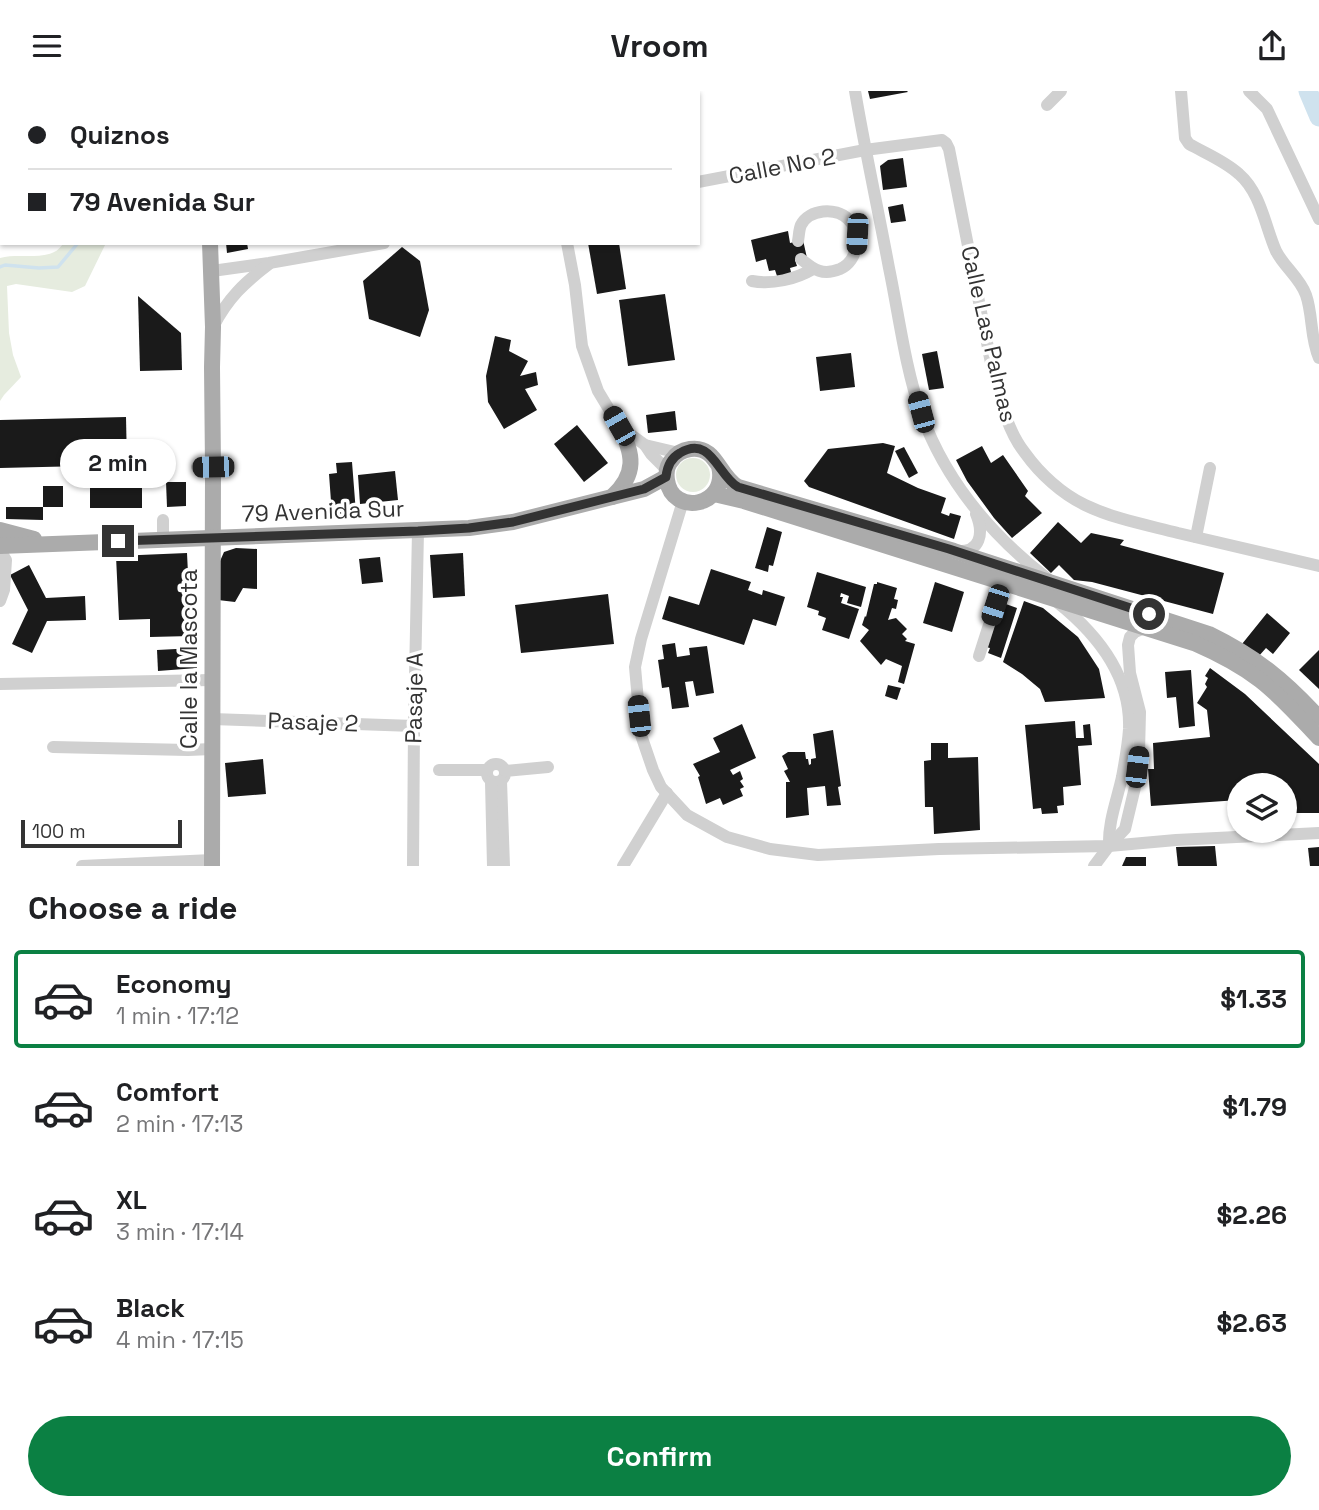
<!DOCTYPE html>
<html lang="en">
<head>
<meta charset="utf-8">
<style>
	body { margin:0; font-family:"Space Grotesk",sans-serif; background:#f2f2f2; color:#202124; height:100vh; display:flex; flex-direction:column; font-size:26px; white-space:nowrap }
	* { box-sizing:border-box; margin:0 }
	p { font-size:23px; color:#757577 }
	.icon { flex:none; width:38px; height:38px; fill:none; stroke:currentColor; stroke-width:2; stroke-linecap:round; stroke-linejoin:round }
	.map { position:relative; height:775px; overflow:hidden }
	.side { display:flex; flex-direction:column; background:#fff; flex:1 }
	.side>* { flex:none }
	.top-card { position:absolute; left:0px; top:0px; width:700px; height:154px; box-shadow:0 2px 5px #0004; display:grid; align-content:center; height:154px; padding:0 28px; background:#fff }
	.fabs { position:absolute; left:1227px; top:682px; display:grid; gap:14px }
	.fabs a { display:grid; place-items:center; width:70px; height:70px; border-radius:50%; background:#fff; box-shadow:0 2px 5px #0004; font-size:35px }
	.scale { position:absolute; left:21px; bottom:18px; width:161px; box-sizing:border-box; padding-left:7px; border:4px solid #333; border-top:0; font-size:19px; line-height:24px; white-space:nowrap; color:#333; -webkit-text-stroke:5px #fff; paint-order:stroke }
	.end { position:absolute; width:32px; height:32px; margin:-16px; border:9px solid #333; background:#fff; box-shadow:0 0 0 4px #fff }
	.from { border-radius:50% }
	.bubble { position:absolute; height:49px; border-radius:24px; background:#fff; box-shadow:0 2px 5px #0004; font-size:23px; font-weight:700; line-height:49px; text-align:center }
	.car { position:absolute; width:21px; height:42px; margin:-21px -10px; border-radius:9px; box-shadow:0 0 5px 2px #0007; background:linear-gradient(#222 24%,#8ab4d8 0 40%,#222 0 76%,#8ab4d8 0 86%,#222 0) }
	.top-card b { display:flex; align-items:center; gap:24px; height:66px; font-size:26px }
	.top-card b+b { border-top:2px solid #e0e0e0 }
	.top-card i { width:18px; height:18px; background:#202124 }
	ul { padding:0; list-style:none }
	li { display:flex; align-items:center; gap:21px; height:98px; margin:0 14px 10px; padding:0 14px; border:4px solid transparent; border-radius:7px }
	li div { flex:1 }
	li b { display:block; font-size:26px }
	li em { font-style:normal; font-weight:700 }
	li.active { border-color:#0b8043 }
	li>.icon { width:63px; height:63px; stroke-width:1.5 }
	h2 { padding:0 28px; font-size:32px; line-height:84px }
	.primary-button { display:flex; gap:14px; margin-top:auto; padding:14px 28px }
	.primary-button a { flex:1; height:80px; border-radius:42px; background:#0b8043; color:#fff; font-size:28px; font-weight:700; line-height:80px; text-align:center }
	header { display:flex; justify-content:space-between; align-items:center; height:91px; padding:0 28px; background:#fff; font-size:32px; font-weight:700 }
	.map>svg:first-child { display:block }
</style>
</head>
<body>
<header><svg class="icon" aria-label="menu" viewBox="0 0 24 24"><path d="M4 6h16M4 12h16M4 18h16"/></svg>Vroom<svg class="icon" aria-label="share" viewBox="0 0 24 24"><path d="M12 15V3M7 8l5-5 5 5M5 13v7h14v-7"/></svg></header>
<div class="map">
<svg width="1319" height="775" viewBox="0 0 1319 775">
	<rect width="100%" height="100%" fill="#fff"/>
	<g fill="#e6ecdf">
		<path d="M64,152H106L85,195L72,201L16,193L7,195L9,242L13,264L21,286L4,304L0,310V167C17,162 41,169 56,160C57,160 63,153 64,152Z"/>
		<circle cx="693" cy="384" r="17"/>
	</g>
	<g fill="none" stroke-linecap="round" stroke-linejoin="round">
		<g stroke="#cfe2ee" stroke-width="3.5">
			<polyline points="77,0 78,2"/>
			<polyline points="0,176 5,174 39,177 58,176 78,152"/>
		</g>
		<polyline stroke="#cfe2ee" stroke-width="19" points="1308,0 1319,26"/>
	</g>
	<g fill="#1a1a1a">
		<polygon points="868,0 907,0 908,1 870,8"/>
		<polygon points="903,67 907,96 883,99 880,75 888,69"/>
		<polygon points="903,113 906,130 891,132 888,116"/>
		<polygon points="788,140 790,152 803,149 807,167 795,169 797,175 790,177 792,185 778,188 775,179 769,180 766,168 756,171 751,149"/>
		<polygon points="226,152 247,152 248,158 227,162"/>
		<polygon points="588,152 619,152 626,198 597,203"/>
		<polygon points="402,156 420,170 429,219 420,246 369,228 363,190"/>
		<polygon points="665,203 675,269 628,275 619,209"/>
		<polygon points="138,205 181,242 182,279 140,280"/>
		<polygon points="495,245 511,249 509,260 528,270 520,285 536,281 538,294 525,298 537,319 504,338 488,311 486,285"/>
		<polygon points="937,260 944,297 929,299 922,263"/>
		<polygon points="851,262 855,296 820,300 816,266"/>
		<polygon points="675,320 677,339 648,342 646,324"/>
		<polygon points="126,326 127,374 0,377 0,329"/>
		<polygon points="577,334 608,372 584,391 554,353"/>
		<polygon points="883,352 895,355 887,382 918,397 946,407 941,422 949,425 950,422 961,425 954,448 809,396 804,390 828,358"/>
		<polygon points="982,355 991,372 1003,364 1028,400 1025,405 1042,422 1012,447 994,427 967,390 956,369"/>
		<polygon points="904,356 918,382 909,387 895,360"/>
		<polygon points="352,371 356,422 332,424 329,383 337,382 336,372"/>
		<polygon points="395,380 398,409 360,413 358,384"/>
		<polygon points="166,391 186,391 186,415 167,416"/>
		<polygon points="43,395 63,395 63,416 43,416 43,429 6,428 6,416 43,416"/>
		<rect x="90" y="395" width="52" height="22"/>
		<polygon points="1058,431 1081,452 1091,442 1124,449 1120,454 1224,482 1213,523 1092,491 1074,489 1059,474 1051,482 1030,462"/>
		<polygon points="767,436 782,441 773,475 769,474 768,481 755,477"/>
		<polygon points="236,457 257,458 257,498 243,497 235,511 218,509 217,477 224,461"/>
		<polygon points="187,462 191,545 150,546 150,528 119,529 116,465"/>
		<polygon points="463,462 465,505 433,507 430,464"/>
		<polygon points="380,466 383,491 362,493 359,468"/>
		<polygon points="29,474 46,507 85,505 86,529 47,530 32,562 12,553 28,519 10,484"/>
		<polygon points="711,478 751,491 748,499 762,504 763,499 785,506 776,535 753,528 744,554 662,528 669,505 699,514"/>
		<polygon points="817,481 866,496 861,516 847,512 849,505 841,502 840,506 843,506 841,512 859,518 849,548 822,539 826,527 818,524 819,520 807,516"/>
		<polygon points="877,491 897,497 894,508 898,509 896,518 892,517 888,529 896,527 907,538 902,543 907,548 905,550 915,553 904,593 898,591 902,575 886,568 881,574 860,550 869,539 862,534 865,525 866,526 874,493 877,493"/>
		<polygon points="935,491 964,501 952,541 923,532"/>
		<polygon points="608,503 614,553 521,562 515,514"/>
		<polygon points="1024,510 1043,517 1078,546 1099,578 1105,607 1045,611 1040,598 1022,583 1003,571"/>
		<polygon points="1003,512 1017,517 1001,567 988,562 990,557 986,556 999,516 1001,517"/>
		<polygon points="1267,522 1290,542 1273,563 1266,557 1258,566 1242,553"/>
		<polygon points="675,552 677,566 690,564 689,557 707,555 714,602 696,605 693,590 685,591 689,616 672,618 669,596 662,597 658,569 664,568 662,554"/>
		<polygon points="195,557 197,577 158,580 157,559"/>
		<polygon points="1319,559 1319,598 1299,579"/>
		<polygon points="1210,577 1245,603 1319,673 1319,722 1284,722 1284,695 1239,695 1239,709 1151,715 1148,678 1154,678 1153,652 1210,646 1207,619 1197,612 1207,596 1205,593 1208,587 1205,585"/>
		<polygon points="1191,579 1195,635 1179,637 1176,606 1167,607 1165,581"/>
		<polygon points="888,594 901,597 897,609 885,605"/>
		<polygon points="1075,630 1076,647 1084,647 1083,634 1090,633 1092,654 1078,655 1081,694 1063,696 1064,714 1057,715 1058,722 1042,723 1041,717 1033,718 1025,634"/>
		<polygon points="742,633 756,667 730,679 733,684 740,680 743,688 740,690 744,696 740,698 743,705 723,714 720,707 706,713 698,686 700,685 693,673 720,661 713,647"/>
		<polygon points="833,639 841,695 838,696 841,714 827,715 825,695 807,697 809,724 786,727 786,691 790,691 784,680 788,678 782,665 788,661 805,661 806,668 808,668 809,674 811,673 811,668 816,667 813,643"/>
		<polygon points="931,652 948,652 948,667 978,666 980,739 934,743 933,716 925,716 924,670 931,669"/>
		<polygon points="263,668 266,703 228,706 225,672"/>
		<polygon points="1215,755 1217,775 1178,775 1176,756"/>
		<polygon points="1319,756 1319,775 1310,775 1308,757"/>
		<polygon points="1126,766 1146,766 1146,775 1122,775"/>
	</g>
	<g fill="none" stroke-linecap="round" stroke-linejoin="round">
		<g stroke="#d0d0d0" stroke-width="12">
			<polyline points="291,0 291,2"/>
			<polyline points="539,0 539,2"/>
			<path d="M855,0C865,59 878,118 889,177C899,225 905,276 921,322C945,389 992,445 1048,488"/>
			<path d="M1181,0L1185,47L1189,53C1205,62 1225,70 1239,83C1261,102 1265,135 1276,160C1284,176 1300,187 1306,204C1313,224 1310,247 1319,267"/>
			<polyline points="1249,0 1267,18 1319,128"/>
			<polyline points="1047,14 1061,0"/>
			<path d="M698,91L865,59L942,49L946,52L949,58L992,277C1000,306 1006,338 1025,362C1040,383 1062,403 1085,414C1114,428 1147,434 1178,442C1225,453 1272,464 1319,475"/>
			<path d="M798,150C799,145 799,138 801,134C809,118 836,116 848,128C863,142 858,170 840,178C823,185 814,179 801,168"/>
			<polyline points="567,152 575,194 582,255 598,300 619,335 645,354 679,362"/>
			<polyline points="212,180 269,172 384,152"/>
			<path d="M752,190C772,194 796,188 813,178"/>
			<path d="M213,236C228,207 244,192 269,173"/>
			<polyline points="139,354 142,376"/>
			<polyline points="645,354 651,363 667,379"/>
			<polyline points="197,376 213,376"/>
			<polyline points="163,377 163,384"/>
			<polyline points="683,410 641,548 635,576 641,644 653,679 661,696 687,724 727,746 770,758 818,764 939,758 1109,755 1176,749 1319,742"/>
			<polyline points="163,429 163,448"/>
			<polyline points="1196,446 1210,377"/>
			<polyline points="0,459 6,469 4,499 0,510"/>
			<path d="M956,460C981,462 984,442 976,423"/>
			<path d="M1057,511C1096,542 1131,584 1129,638C1128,654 1125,670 1122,686C1117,709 1108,731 1109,755"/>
			<polyline points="979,565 1003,490"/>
			<polyline points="0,593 212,589"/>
			<polyline points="212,628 414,635"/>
			<polyline points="53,656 188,659 212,658"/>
			<circle cx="496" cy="682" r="9"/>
			<polyline points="439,679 487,679"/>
			<polyline points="505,680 548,676"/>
			<polyline points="501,690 504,775"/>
			<polyline points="491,691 493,775"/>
			<polyline points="82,775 212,769"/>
			<polyline points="413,775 414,635 418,440"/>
			<polyline points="623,775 667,702"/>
			<polyline points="1094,775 1109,755 1125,738 1136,692 1139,661 1140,621 1130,582 1128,554 1130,546 1135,541 1147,536"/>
		</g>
		<g stroke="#ababab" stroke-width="16">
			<polyline points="194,0 194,2"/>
			<polyline points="210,152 213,236 212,276 213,376 212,775"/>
			<path d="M719,375C729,416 672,426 667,389C666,382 667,374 672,369C676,363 683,359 690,358C717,354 718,385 738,396L954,460L1209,543C1256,566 1284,589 1319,627"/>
			<path d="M714,403L744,410L1194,552C1217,562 1240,574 1260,589C1282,606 1300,627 1319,647"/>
			<path d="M612,406C637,383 634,363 619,335"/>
			<polyline points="0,439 34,448"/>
			<polyline points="0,455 469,437 513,431 612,406 644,398 666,386"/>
		</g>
	</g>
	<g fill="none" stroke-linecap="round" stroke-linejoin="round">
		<path stroke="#333" stroke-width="9" d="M118,450L418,440L469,437L513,431L612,406L644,398L666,386C667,376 671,367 680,362C711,343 718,385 738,396L949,458L1149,523"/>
	</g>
	<g text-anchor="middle" stroke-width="7" stroke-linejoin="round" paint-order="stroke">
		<g font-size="23" fill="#333" stroke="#fff">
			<text transform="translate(782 75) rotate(-11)" y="8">Calle No 2</text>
			<text transform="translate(989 243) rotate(77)" y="8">Calle Las Palmas</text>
			<text transform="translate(323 420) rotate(-2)" y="8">79 Avenida Sur</text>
			<text transform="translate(189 568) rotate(-90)" y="8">Calle la Mascota</text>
			<text transform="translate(414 607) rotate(-89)" y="8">Pasaje A</text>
			<text transform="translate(313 631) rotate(2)" y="8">Pasaje 2</text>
		</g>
	</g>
</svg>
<div class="fabs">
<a><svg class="icon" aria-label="layers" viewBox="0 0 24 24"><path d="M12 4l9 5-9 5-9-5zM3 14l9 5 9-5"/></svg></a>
</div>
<div class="scale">100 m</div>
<i class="end from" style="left:1149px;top:523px"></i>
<i class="end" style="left:118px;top:450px"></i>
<div class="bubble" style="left:60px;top:348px;width:116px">2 min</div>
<i class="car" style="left:857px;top:143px;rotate:183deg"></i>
<i class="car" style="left:921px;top:321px;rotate:345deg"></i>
<i class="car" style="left:619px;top:335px;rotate:330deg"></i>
<i class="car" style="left:213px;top:376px;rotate:269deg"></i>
<i class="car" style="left:995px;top:514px;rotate:198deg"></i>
<i class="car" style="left:639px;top:625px;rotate:354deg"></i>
<i class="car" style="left:1137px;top:676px;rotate:7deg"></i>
<div class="top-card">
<b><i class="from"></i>Quiznos</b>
<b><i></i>79 Avenida Sur</b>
</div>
</div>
<section class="side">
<h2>Choose a ride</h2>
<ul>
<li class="active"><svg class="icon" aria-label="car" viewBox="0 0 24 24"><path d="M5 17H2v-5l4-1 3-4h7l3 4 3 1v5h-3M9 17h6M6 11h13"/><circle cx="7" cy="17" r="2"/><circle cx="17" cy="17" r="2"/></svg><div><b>Economy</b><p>1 min · 17:12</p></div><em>$1.33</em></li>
<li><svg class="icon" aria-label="car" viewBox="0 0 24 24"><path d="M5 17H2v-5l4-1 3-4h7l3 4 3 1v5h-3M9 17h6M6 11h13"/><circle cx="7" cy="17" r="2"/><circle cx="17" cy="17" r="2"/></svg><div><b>Comfort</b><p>2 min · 17:13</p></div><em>$1.79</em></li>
<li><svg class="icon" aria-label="car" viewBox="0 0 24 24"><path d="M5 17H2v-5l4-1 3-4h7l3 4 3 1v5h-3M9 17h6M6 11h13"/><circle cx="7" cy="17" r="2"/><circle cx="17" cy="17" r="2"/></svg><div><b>XL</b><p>3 min · 17:14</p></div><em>$2.26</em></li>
<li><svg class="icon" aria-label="car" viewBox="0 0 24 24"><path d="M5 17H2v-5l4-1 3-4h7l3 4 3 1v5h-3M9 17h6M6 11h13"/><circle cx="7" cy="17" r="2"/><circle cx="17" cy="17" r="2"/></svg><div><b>Black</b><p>4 min · 17:15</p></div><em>$2.63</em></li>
</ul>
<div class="primary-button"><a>Confirm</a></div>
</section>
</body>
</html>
